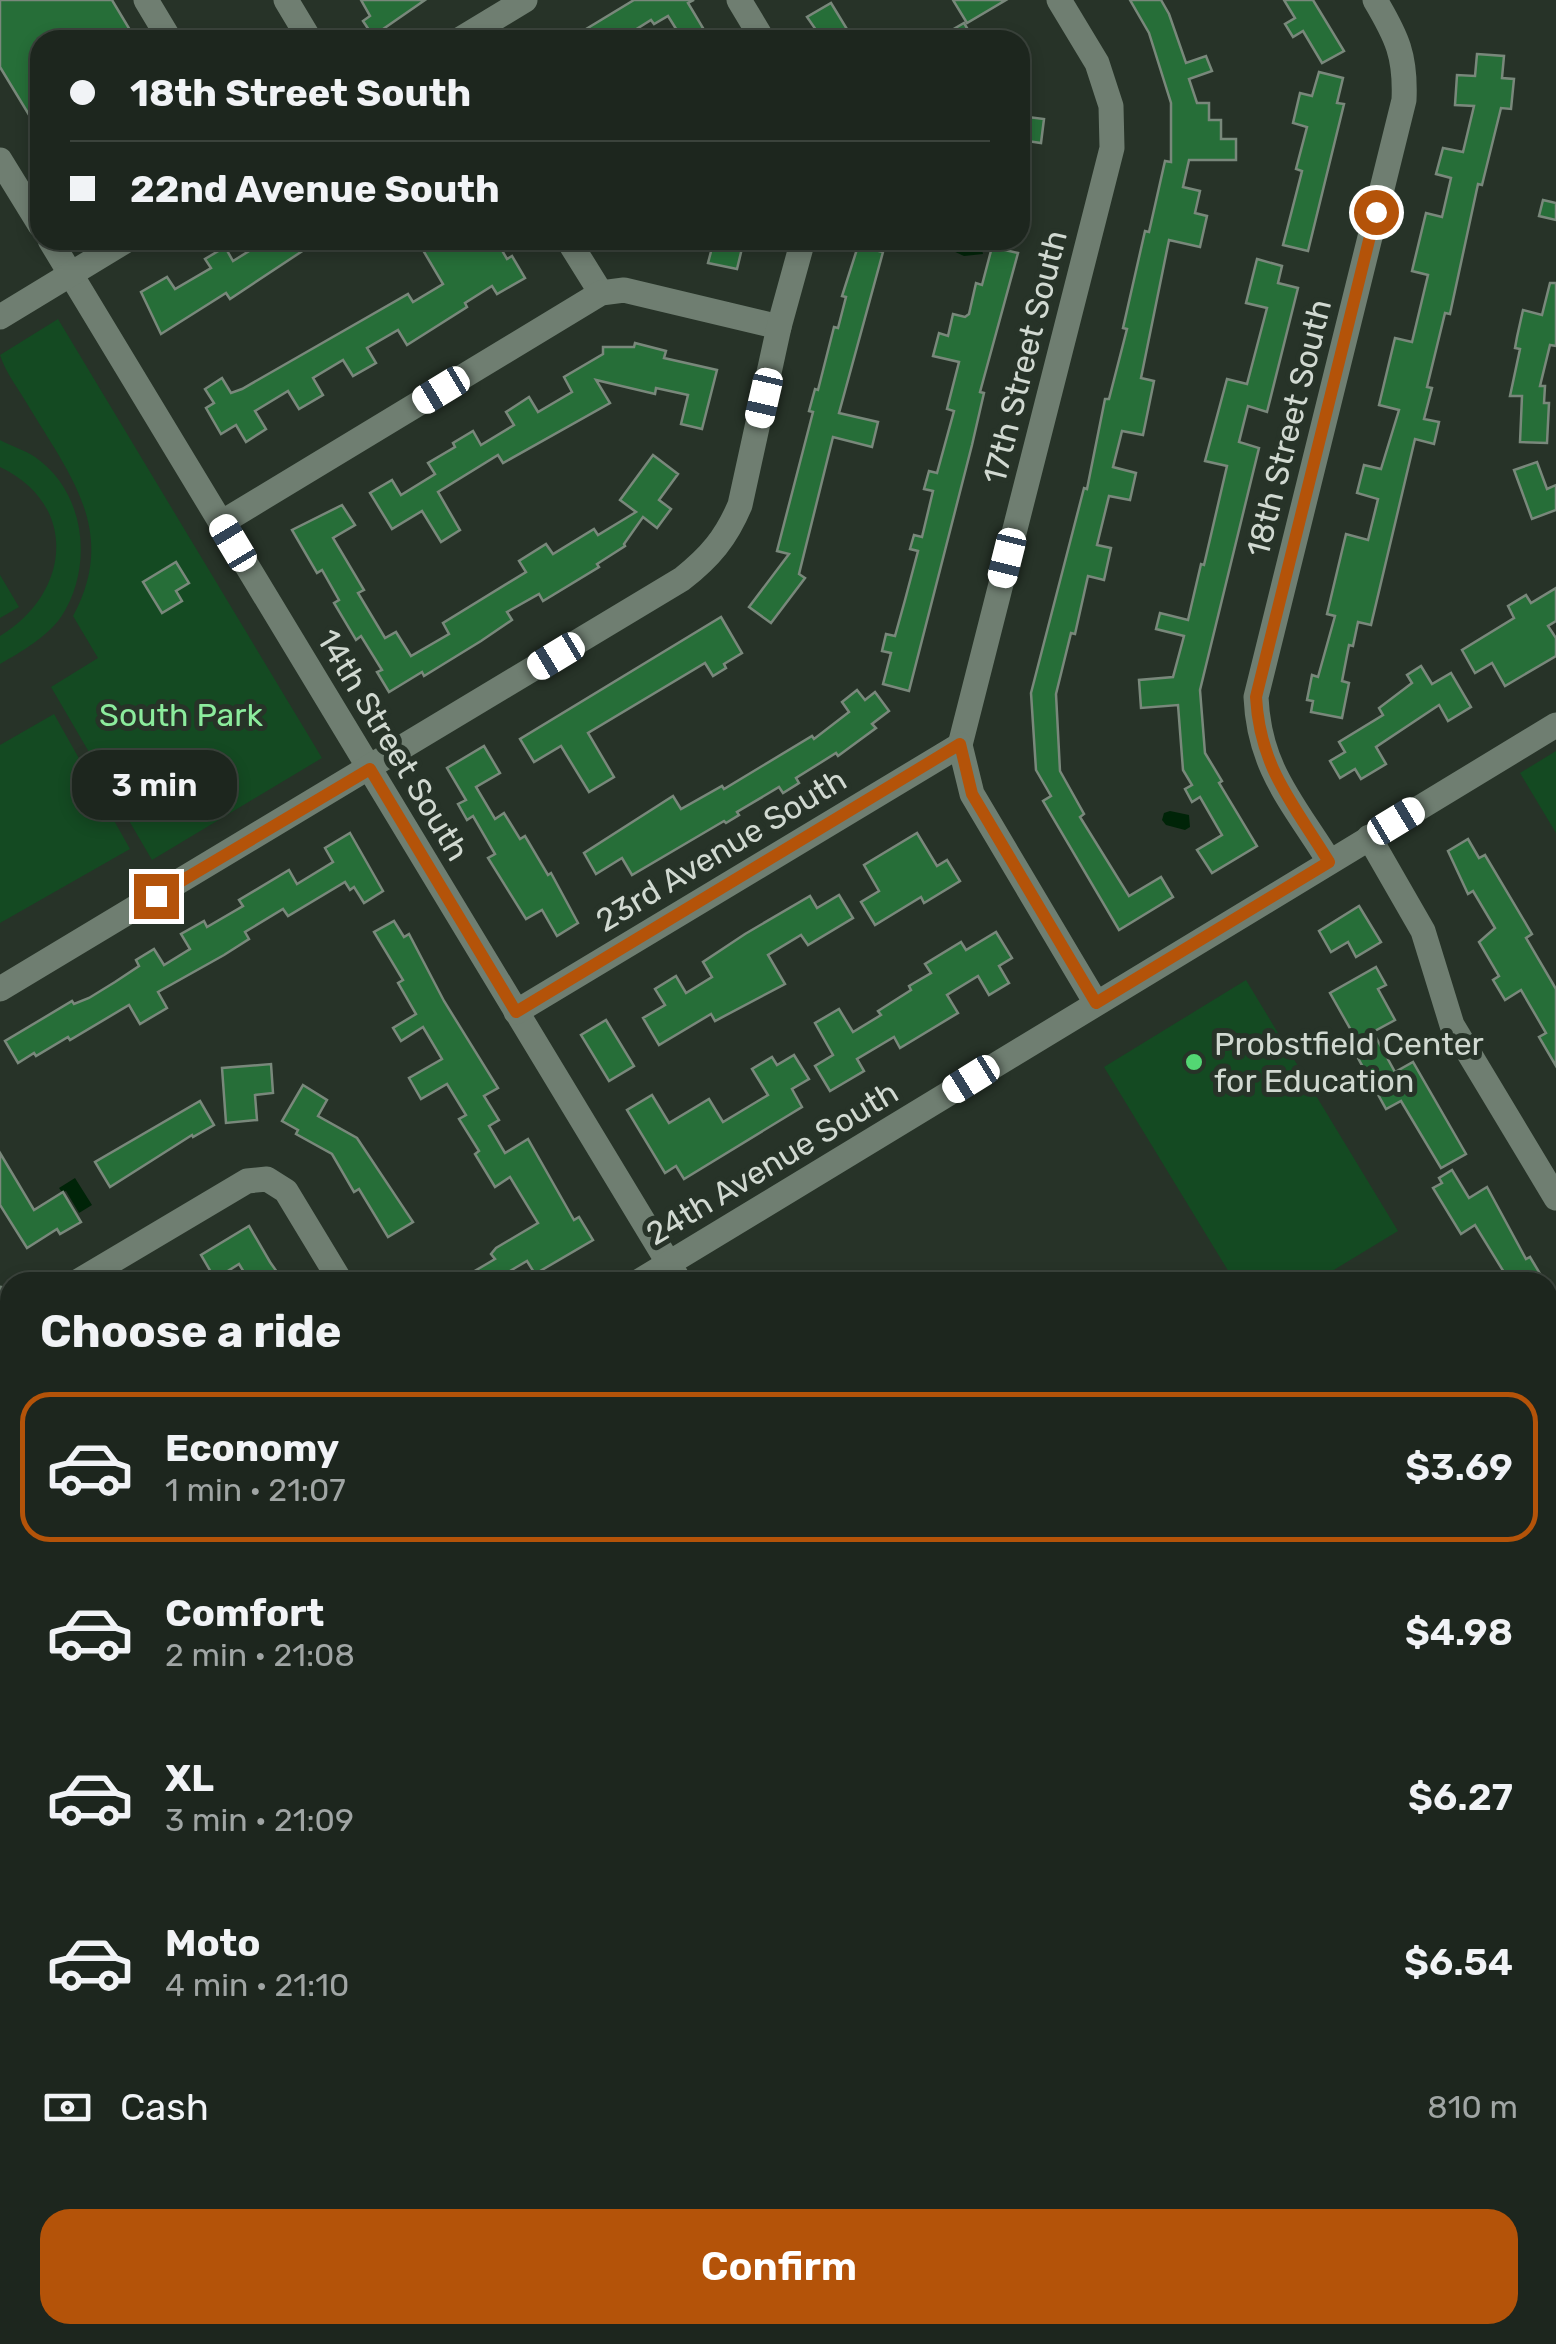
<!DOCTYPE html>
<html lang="en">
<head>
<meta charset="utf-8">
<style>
	body { margin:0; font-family:Rubik,sans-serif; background:#2a322b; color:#f1f3f6; height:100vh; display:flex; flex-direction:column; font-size:38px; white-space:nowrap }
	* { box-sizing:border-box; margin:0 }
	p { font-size:32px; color:#a0a5a4 }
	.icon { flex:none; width:55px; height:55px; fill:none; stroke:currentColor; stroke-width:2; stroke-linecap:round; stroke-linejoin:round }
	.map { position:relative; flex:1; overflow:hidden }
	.drawer { position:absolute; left:0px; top:1272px; width:1558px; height:1072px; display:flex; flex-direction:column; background:#1d261e; border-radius:30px 30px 0 0; box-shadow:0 5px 15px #0003,0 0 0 2px #3b433c }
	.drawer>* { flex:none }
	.hud { position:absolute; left:30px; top:30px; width:1000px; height:220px; border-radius:30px; box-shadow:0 5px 15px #0003,0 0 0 2px #3b433c; display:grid; align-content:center; height:220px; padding:0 40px; background:#1d261e }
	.end { position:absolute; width:45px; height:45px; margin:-22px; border:12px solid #b45309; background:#fff; box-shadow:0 0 0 5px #fff }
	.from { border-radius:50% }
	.bubble { position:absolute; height:70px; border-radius:30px; background:#1d261e; box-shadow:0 5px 15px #0003,0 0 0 2px #3b433c; font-size:32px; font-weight:600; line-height:70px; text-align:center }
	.car { position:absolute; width:30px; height:60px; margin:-30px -15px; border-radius:12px; box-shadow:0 0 8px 2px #0007; background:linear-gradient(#fff 24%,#345 0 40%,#fff 0 76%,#345 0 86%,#fff 0) }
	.hud b { display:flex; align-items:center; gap:35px; height:95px; font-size:38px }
	.hud b+b { border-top:2px solid #3b433c }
	.hud i { width:25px; height:25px; background:#f1f3f6 }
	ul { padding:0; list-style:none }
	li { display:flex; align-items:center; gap:30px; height:150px; margin:0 20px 15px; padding:0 20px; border:5px solid transparent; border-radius:30px }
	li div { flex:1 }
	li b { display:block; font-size:38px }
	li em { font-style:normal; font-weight:600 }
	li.selected { border-color:#b45309 }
	li>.icon { width:90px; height:90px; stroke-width:1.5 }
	h2 { padding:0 40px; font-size:45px; line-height:120px }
	.pay { display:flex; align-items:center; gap:25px; height:110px; padding:0 40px; font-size:38px }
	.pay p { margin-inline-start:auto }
	.primary-button { display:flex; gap:20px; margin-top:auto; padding:20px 40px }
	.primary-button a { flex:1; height:115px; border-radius:30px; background:#b45309; color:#fff; font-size:40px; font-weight:600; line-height:115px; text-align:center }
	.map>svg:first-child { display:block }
</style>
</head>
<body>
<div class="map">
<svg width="1556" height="2344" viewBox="0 0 1556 2344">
	<rect width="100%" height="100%" fill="#273328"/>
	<g fill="#144a22">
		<path d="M58,319L322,758L152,860L51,687L98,658L73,616C119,531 69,474 26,402C17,387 5,371 0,355Z"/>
		<path d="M0,440C11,446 25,450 35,457C86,492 94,567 61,617C47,637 21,652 0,664V636C70,594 80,505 0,467Z"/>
		<polygon points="0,575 19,607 0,618"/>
		<polygon points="54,714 130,849 0,923 0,745"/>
		<polygon points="1556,751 1556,833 1520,773"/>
		<polygon points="1246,980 1398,1231 1314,1282 1235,1282 1104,1067"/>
		<polygon points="1556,2110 1556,2229 1548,2234 1548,2115"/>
		<polygon points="1556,2277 1556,2328 1548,2333 1548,2283"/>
		<polygon points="1196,2335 1384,2335 1369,2344 1181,2344"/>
		<polygon points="1462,2335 1545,2335 1530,2344 1448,2344"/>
	</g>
	<g fill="#002408">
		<polygon points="954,240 969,240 981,245 983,254 964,256 951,250"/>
		<polygon points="1170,811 1189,815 1190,827 1185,830 1166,825 1162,820 1164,813"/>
		<polygon points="75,1178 92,1205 79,1213 66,1191 62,1192 59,1188"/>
	</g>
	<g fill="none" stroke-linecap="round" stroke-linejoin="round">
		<g stroke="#002408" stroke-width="6">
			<polyline points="1548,2112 1556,2106"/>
			<polyline points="1171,2344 1186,2335"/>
		</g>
	</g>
	<g fill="#266e38" stroke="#79887b" stroke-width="2.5">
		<polygon points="0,0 112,0 136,40 40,40 40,133 0,67"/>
		<polygon points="361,0 425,0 373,36 363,21 370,16"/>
		<polygon points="634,0 694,0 688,3 703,28 683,40 668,16 654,24 651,20 619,40 568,40"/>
		<polygon points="953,0 1006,0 967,23"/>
		<polygon points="1130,0 1161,0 1169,14 1186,63 1206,56 1212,71 1189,79 1197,103 1209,103 1209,120 1221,120 1221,139 1236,139 1236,160 1189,160 1183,187 1200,191 1195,213 1207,216 1200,247 1169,240 1141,378 1154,381 1143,435 1122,431 1113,467 1136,473 1130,500 1109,496 1097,545 1111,548 1104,580 1088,576 1075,634 1071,633 1056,694 1060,771 1084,814 1080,817 1129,896 1161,877 1173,897 1119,930 1043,801 1051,796 1036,770 1031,693 1084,488 1087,489 1105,399 1109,399 1127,329 1123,328 1145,231 1149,232 1165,161 1171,162 1171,103 1149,33"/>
		<polygon points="1284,0 1313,0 1344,51 1322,63 1303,31 1293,37 1285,24 1295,18"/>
		<polygon points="831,3 850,34 840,40 823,40 807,17"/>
		<polygon points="964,23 974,40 935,40"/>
		<polygon points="1477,54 1504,56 1502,78 1514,79 1511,109 1501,108 1482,185 1478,184 1450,314 1445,313 1427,387 1432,388 1424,419 1439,422 1434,444 1415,439 1371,625 1358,622 1353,646 1349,645 1342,681 1349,683 1342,718 1311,712 1313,701 1307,700 1312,675 1318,677 1335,616 1327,614 1346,534 1368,540 1378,499 1357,493 1364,465 1381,469 1399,410 1379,405 1395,338 1412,342 1428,275 1412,271 1426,213 1442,217 1451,178 1436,174 1443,148 1463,152 1474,106 1455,105 1457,75 1475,76"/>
		<polygon points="1319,72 1343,78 1337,103 1344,104 1308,251 1283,245 1302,171 1296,169 1307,127 1293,123 1300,93 1312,96"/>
		<polygon points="1020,116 1044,119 1041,143 1020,140"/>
		<polygon points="1543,200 1556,203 1556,220 1539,216"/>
		<polygon points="267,240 319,240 230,299 226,293 161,334 141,292 167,277 175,289 211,268 205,259 225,247 233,261"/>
		<polygon points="417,240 452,240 458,249 472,240 496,240 507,259 512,256 525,278 497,294 492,286 465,303 467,307 407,345 398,330 367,348 376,363 353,376 343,360 313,378 323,395 299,409 288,391 255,411 266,429 246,442 236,425 221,434 206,408 214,403 205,389 222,378 231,393 242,389 408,294 413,302 443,284"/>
		<polygon points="714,240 744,240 737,269 708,263"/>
		<polygon points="858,246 883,252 839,413 878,422 872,447 833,437 799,574 805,578 771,623 749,607 789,554 777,551 813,412 809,411 815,389 818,390 834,327 838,328 846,297 842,296"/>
		<polygon points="992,247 1018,253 980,392 984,393 972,445 909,691 883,684 891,653 882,651 886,634 895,636 905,600 918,551 910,549 914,535 922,537 933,491 924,489 929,471 937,473 954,411 947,409 959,362 933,356 939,333 948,336 953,314 965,317 969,314 976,283 982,285"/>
		<polygon points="1257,259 1282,266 1278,283 1298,288 1267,412 1248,406 1239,442 1259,448 1200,690 1205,753 1222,781 1219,783 1257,846 1212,873 1197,850 1222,835 1200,797 1192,802 1185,789 1192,785 1183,770 1178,705 1141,708 1139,680 1173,677 1184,636 1156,629 1160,613 1188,620 1201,564 1204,565 1227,466 1205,461 1227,379 1247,384 1267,308 1246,303"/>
		<polygon points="1550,283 1556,283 1556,346 1550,345 1540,386 1545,386 1544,403 1549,403 1547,443 1520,442 1522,396 1510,396 1520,349 1515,348 1517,337 1523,310 1542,315"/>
		<polygon points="635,343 666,351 664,358 717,370 702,429 681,424 688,395 656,388 655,394 596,380 610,403 503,463 498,455 438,492 460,530 441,542 422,511 392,529 370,493 392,480 401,495 435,474 428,463 455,447 453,443 473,431 481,445 514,425 506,412 529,397 538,412 572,392 564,377 603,354 603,347 634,347"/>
		<polygon points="653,455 678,474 659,500 671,509 657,528 643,517 624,544 625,546 597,564 599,567 543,601 539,594 507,612 512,620 481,641 424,676 422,672 389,692 377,672 382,670 361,636 356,640 334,603 339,600 322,570 317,573 292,530 342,505 355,525 333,538 364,590 358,593 385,638 396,632 411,656 449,634 443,623 526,572 519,561 546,544 553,554 594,529 598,535 636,512 620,500"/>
		<polygon points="1537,462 1547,489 1556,485 1556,510 1532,519 1514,470"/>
		<polygon points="176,562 189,583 176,591 182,601 162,613 143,582"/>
		<polygon points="1556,588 1556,621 1548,626 1556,638 1556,656 1505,686 1492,663 1475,673 1462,650 1514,618 1508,606 1526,595 1531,603"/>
		<polygon points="721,617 742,653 724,664 726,668 713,676 705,663 588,733 614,777 589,792 561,746 534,762 520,739"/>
		<polygon points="1421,666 1432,684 1451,673 1471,707 1448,721 1439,705 1376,747 1386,764 1361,779 1355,769 1340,778 1330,761 1345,752 1339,742 1383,715 1379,708 1412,683 1407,675"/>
		<polygon points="857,690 865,700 875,692 889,711 872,724 876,728 838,756 836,753 796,778 799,783 783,793 779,787 737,812 739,815 726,823 724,821 632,875 622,858 596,874 584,853 673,796 681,809 722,786 724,789 812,736 814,739 849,712 842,702"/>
		<polygon points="484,746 500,773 476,787 495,819 504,813 520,839 525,836 548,875 551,873 578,923 557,936 542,910 526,919 488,858 495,854 473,816 467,820 458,804 466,800 447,768"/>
		<polygon points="350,833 383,891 364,903 354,887 350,890 345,882 288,916 283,909 245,932 249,939 224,955 158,992 167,1008 140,1024 129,1005 70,1040 68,1037 36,1056 34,1053 18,1063 5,1041 72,1001 74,1004 89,998 115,982 139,966 136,960 154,949 164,965 190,949 181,934 204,921 207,927 243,906 239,900 289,870 297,884 333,862 325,848"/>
		<polygon points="917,833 937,866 947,860 960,881 924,903 921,897 875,925 861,902 879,891 864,865"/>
		<polygon points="1468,839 1479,858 1485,855 1532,934 1526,938 1556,989 1556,1066 1539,1037 1546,1033 1521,990 1505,1000 1493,980 1499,976 1479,942 1495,928 1473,891 1468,894 1448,851"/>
		<polygon points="839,895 853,918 808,945 801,935 768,955 785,984 715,1021 711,1014 659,1045 643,1018 665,1005 655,989 676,976 686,993 712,977 703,962 745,934 810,896 817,908"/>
		<polygon points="1359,906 1381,942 1356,957 1348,942 1331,952 1319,931"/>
		<polygon points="394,921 404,937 409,934 444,1001 498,1088 484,1096 499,1120 489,1126 505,1153 528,1139 574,1220 579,1217 593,1240 535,1274 527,1261 491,1282 456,1282 495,1259 491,1254 496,1248 538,1223 510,1177 495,1187 475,1154 479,1151 459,1119 466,1115 447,1084 421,1099 409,1078 442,1059 423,1027 401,1041 393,1028 416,1014 398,983 403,980 374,932"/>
		<polygon points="996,932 1012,958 999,966 1009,983 989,995 978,976 947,995 958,1013 900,1048 894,1037 857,1059 864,1071 830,1091 815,1066 833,1055 815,1023 839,1009 853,1032 881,1015 878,1011 911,990 909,986 931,973 925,964 961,942 966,950"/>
		<polygon points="1376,967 1386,985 1378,989 1395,1020 1373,1032 1395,1072 1413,1062 1466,1154 1441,1168 1401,1101 1386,1109 1358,1058 1365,1055 1330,993"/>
		<polygon points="606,1020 634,1066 609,1081 581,1035"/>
		<polygon points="794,1055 809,1079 792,1089 802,1107 684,1179 676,1166 665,1173 627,1110 652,1095 669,1123 709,1099 723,1122 768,1095 752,1069 772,1057 777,1065"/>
		<polygon points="271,1064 273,1093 255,1095 257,1120 226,1123 222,1068"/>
		<polygon points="303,1085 327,1100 318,1116 357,1138 413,1222 388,1237 359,1189 354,1192 332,1154 296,1134 298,1130 282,1121"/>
		<polygon points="200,1101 214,1125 193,1137 192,1135 110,1187 95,1162"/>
		<polygon points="0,1153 34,1210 63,1192 81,1222 60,1234 57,1229 27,1248 0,1205"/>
		<polygon points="1452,1170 1469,1198 1487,1187 1526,1259 1530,1257 1545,1282 1510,1282 1475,1225 1461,1234 1433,1188 1442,1183 1439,1178"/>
		<polygon points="249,1226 270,1262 284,1282 250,1282 239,1264 215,1279 201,1255"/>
	</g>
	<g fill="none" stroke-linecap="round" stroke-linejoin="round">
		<g stroke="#6f7e71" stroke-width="25">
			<polyline points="146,0 170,40"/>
			<polyline points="286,0 310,40"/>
			<polyline points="739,0 763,40"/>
			<polyline points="1059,0 1097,63 1111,106 1112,148 960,745 972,794 1096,1003"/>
			<polyline points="459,40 525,0"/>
			<polyline points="0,160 40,225"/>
			<polyline points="50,240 680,1282"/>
			<polyline points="568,240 601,293"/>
			<polyline points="0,317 127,240"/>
			<polyline points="221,523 601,293 624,290 779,327"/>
			<polyline points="1369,837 1423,931 1452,1025 1556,1198"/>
			<path d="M1329,861C1293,803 1259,768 1256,697L1404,100C1406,56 1397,37 1375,0"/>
			<path d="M0,989L682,579C710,557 726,538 740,505L779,327L803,240"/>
			<polyline points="516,1012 960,745"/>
			<polyline points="77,1282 247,1181 267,1179 286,1191 341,1282"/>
			<polyline points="638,1282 1556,725"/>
			<polyline points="0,1298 10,1315"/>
			<polyline points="1548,1573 1556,1568"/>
			<polyline points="0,1668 10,1662"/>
			<polyline points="1548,1680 1556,1694"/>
			<polyline points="0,2005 10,1999"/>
			<polyline points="1548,2079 1556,2074"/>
			<polyline points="341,2335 347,2344"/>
			<polyline points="531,2335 537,2344"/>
			<polyline points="989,2335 994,2344"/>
			<polyline points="0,2342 12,2335"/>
			<polyline points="589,2344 604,2335"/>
			<polyline points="1116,2344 1131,2335"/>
		</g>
		<g stroke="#56c06d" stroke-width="30">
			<polyline points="1548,2255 1556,2250"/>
			<polyline points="1402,2344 1417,2335"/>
		</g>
	</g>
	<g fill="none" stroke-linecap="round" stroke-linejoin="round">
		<path stroke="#b45309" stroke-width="12" d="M156,896L370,769L516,1012L960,744L972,794L1096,1003L1329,862C1293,803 1260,768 1256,697L1376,212"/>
	</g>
	<circle fill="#53d673" stroke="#273328" stroke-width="4" cx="1194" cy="1062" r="10"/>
	<g text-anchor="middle" stroke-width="10" stroke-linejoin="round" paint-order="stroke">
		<g font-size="32" fill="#d1d9d1" stroke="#273328">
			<text transform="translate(1025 357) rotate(-76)" y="11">17th Street South</text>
			<text transform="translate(1289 428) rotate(-76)" y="11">18th Street South</text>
			<text transform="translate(393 745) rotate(59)" y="11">14th Street South</text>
			<text transform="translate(721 850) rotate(-31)" y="11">23rd Avenue South</text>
			<text transform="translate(772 1163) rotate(-31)" y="11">24th Avenue South</text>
		</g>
		<g font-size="32" fill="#8cec9d" stroke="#273328">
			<text x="181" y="726">South Park</text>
		</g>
		<g font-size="32" fill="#d1d9d1" stroke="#273328" text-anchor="start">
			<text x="1214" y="1055">Probstfield Center<tspan x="1214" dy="37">for Education</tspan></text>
		</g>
	</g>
</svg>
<i class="end from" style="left:1376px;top:212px"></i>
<i class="end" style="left:156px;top:896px"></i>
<div class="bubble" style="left:72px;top:750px;width:165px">3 min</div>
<i class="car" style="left:441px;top:390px;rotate:239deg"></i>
<i class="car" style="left:764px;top:398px;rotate:193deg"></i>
<i class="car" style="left:233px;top:543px;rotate:329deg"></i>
<i class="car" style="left:1007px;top:558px;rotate:194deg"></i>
<i class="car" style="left:556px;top:656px;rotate:239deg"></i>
<i class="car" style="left:1396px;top:821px;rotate:59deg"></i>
<i class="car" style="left:971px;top:1079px;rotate:238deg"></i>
<div class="hud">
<b><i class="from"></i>18th Street South</b>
<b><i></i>22nd Avenue South</b>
</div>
<section class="drawer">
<h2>Choose a ride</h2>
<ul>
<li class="selected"><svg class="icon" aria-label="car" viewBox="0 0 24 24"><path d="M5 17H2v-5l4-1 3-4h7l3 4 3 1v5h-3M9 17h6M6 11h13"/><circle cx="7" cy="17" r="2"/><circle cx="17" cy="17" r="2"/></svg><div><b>Economy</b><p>1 min · 21:07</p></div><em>$3.69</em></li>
<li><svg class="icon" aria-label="car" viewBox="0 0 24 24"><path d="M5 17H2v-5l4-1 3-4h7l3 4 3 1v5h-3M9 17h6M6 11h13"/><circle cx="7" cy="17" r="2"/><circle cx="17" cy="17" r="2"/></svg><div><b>Comfort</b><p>2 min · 21:08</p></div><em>$4.98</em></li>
<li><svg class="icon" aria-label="car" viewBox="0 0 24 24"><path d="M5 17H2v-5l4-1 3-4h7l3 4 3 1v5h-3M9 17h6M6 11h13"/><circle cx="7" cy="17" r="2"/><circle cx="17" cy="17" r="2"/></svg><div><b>XL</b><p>3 min · 21:09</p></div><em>$6.27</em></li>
<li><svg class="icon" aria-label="car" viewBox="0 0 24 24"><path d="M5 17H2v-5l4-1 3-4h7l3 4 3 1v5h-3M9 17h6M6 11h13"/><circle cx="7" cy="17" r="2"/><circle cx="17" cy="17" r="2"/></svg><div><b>Moto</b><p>4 min · 21:10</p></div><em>$6.54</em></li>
</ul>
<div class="pay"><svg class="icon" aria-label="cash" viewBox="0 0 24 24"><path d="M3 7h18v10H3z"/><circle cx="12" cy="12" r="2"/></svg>Cash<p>810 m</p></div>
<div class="primary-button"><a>Confirm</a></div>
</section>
</div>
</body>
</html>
